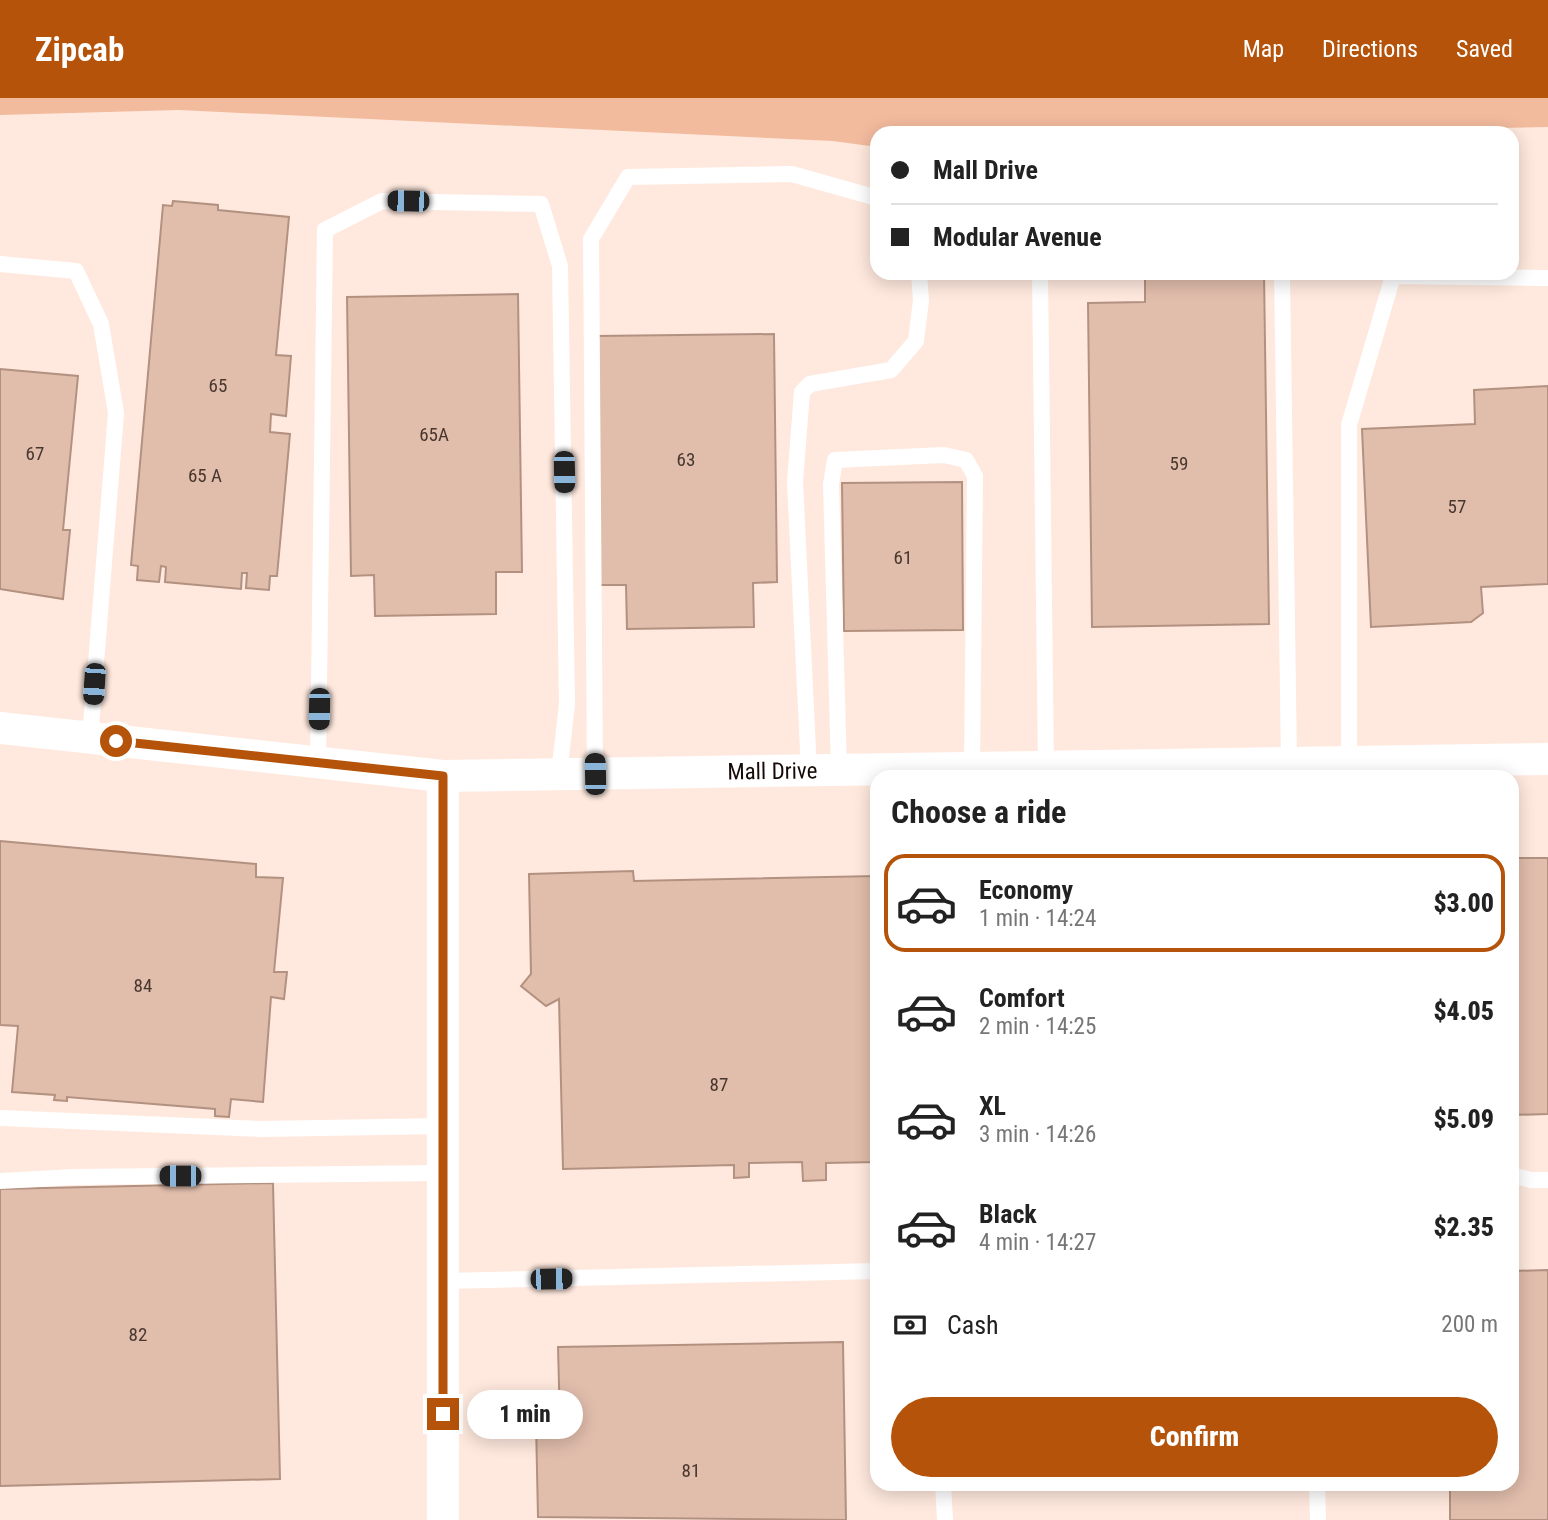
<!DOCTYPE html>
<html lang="en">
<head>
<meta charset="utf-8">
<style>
	body { margin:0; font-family:"Roboto Condensed",sans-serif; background:#f2f2f2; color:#222; height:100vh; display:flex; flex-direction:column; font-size:26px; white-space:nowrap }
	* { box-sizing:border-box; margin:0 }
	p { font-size:23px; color:#767676 }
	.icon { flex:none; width:38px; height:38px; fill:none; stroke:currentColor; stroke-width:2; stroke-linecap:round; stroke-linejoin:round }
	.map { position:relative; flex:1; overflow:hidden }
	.side { position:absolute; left:870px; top:672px; width:649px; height:721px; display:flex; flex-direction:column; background:#fff; border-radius:21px; box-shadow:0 4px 18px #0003 }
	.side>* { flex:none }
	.guide { position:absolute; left:870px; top:28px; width:649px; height:154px; border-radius:21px; box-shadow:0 4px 18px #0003; display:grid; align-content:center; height:154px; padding:0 21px; background:#fff }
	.end { position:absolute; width:32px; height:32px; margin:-16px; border:9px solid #b45309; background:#fff; box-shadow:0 0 0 4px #fff }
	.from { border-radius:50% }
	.bubble { position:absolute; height:49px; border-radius:24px; background:#fff; box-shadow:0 4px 18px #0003; font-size:23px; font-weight:800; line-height:49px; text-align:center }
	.car { position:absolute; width:21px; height:42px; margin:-21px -10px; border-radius:9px; box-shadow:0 0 5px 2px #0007; background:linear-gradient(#222 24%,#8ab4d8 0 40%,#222 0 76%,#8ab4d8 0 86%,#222 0) }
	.guide b { display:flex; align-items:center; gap:24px; height:66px; font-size:26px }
	.guide b+b { border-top:2px solid #e0e0e0 }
	.guide i { width:18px; height:18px; background:#222 }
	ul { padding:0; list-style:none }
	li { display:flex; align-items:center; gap:21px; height:98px; margin:0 14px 10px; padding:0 7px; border:4px solid transparent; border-radius:21px }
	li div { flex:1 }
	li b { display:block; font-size:26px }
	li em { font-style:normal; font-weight:800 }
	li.current { border-color:#b45309 }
	li>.icon { width:63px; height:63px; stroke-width:1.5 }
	h2 { padding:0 21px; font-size:32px; line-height:84px }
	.pay { display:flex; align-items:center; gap:18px; height:77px; padding:0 21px; font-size:26px }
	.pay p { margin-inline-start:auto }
	.cta { display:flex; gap:14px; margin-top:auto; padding:14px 21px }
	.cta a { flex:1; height:80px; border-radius:42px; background:#b45309; color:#fff; font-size:28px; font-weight:800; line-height:80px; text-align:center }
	header { display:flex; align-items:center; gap:42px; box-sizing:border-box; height:98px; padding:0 35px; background:#b45309; color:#fff }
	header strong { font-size:33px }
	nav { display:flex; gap:38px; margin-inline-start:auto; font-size:24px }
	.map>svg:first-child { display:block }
</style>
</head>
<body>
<header>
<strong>Zipcab</strong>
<nav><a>Map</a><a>Directions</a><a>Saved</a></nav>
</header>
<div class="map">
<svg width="1548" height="1422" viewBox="0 0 1548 1422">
	<rect width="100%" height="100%" fill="#ffe9de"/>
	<polygon fill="#f3bb9e" points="0,0 1548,0 1548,29 1200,35 877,35 877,49 833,43 179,12 0,17"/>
	<g fill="#e1bdac" stroke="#b39180" stroke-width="2">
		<polygon points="173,103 218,107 218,112 289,119 276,257 291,258 286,318 271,316 270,334 290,336 277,478 270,478 269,492 246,490 247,475 242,475 241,491 165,484 166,469 161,468 159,484 137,482 138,468 131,467 163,107 172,108"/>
		<polygon points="1145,175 1264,175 1269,526 1092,529 1088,205 1145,204"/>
		<polygon points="518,196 522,474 496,474 496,516 375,518 374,477 351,478 347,199"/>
		<polygon points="774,236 777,484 753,485 754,529 627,531 626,487 599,487 596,238"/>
		<polygon points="0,271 78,278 63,432 70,432 63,501 0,491"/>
		<polygon points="1548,288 1548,486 1481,489 1483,515 1471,524 1371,529 1362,331 1475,326 1474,292"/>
		<polygon points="962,384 963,532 844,533 842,385"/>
		<polygon points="0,743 256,766 256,779 283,780 274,874 287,874 284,901 271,899 263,1004 231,1001 229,1019 215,1018 215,1011 67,999 67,1003 54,1002 55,997 12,994 18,928 0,927"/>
		<polygon points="1512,760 1548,760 1548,1016 1512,1017"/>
		<polygon points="633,773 634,783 877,778 877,1064 826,1065 826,1082 803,1083 802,1064 749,1065 749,1079 734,1080 734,1067 563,1071 559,901 546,908 521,888 531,876 529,776"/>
		<polygon points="273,1085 280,1381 0,1388 0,1091"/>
		<polygon points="1548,1172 1548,1422 1450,1422 1450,1386 1512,1386 1512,1173"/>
		<polygon points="843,1244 846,1422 538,1419 536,1325 560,1325 558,1249"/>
	</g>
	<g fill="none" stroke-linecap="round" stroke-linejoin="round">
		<g stroke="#fff" stroke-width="16">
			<polyline points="0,166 76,173 101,226 116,315 90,640"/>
			<polyline points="1040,175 1046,669"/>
			<polyline points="1282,175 1289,665"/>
			<polyline points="1349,664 1349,327 1393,178 1548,180"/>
			<polyline points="318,665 325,132 382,103 541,106 560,168 567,606 559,676"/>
			<polyline points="839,672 831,386 835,362 944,357 966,362 975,378 972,670"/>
			<polyline points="809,673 795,384 802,294 810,286 891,272 916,243 921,202 919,175"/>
			<polyline points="595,676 591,141 628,79 792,76 877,100"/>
			<polyline points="0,1020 260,1031 443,1028"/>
			<polyline points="1512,1077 1531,1082 1548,1082"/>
			<polyline points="0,1083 75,1079 443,1075"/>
			<polyline points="443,1183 877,1173"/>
			<polyline points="943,1386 945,1422"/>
			<polyline points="1317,1386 1318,1422"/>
		</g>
		<g stroke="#fff" stroke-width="32">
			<path id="s1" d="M0,630L443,678L1548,661"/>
			<polyline points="443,1422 443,678"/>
		</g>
	</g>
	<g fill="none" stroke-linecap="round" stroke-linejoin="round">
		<polyline stroke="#b45309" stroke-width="9" points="116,643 443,678 443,1316"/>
	</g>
	<g text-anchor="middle" stroke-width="5" stroke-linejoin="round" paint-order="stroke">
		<g font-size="19" fill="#48372f">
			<text x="218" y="294">65</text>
			<text x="434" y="343">65A</text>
			<text x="35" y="362">67</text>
			<text x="686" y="368">63</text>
			<text x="1179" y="372">59</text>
			<text x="205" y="384">65 A</text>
			<text x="1457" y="415">57</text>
			<text x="903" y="466">61</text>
			<text x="143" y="894">84</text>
			<text x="719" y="993">87</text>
			<text x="138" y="1243">82</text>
			<text x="691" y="1379">81</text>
		</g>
		<g font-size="23" fill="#150a05" stroke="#fbfbfb">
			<text dy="8" stroke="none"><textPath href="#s1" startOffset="775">Mall Drive</textPath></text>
		</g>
	</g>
</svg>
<i class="end from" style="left:116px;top:643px"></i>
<i class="end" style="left:443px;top:1316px"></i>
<div class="bubble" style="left:467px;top:1292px;width:116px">1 min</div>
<i class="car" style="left:408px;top:103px;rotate:271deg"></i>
<i class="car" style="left:564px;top:374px;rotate:179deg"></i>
<i class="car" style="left:94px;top:586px;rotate:184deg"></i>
<i class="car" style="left:319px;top:611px;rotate:181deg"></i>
<i class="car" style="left:595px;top:676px;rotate:359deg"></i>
<i class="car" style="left:180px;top:1078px;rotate:270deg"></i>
<i class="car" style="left:551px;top:1181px;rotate:89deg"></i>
<div class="guide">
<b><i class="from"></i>Mall Drive</b>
<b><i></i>Modular Avenue</b>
</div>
<section class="side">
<h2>Choose a ride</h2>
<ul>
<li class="current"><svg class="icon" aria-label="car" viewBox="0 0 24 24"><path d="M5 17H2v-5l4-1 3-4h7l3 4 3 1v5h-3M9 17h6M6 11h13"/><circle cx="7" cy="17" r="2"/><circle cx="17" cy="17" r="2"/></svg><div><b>Economy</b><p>1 min · 14:24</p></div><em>$3.00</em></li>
<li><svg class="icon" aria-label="car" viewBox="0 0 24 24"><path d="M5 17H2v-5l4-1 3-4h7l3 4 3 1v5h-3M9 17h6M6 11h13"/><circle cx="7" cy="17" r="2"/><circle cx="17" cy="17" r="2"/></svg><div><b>Comfort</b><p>2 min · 14:25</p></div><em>$4.05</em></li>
<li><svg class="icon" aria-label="car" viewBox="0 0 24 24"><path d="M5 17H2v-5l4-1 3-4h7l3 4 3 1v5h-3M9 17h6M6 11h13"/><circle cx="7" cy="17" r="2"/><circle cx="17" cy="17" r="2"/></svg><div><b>XL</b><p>3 min · 14:26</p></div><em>$5.09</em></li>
<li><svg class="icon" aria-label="car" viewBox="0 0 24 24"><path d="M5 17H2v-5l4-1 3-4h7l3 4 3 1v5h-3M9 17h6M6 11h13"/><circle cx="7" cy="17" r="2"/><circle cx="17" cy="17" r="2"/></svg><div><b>Black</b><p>4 min · 14:27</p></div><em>$2.35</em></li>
</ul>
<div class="pay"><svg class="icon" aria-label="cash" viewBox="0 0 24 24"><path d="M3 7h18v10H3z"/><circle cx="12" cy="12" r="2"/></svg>Cash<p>200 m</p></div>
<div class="cta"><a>Confirm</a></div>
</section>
</div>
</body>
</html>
